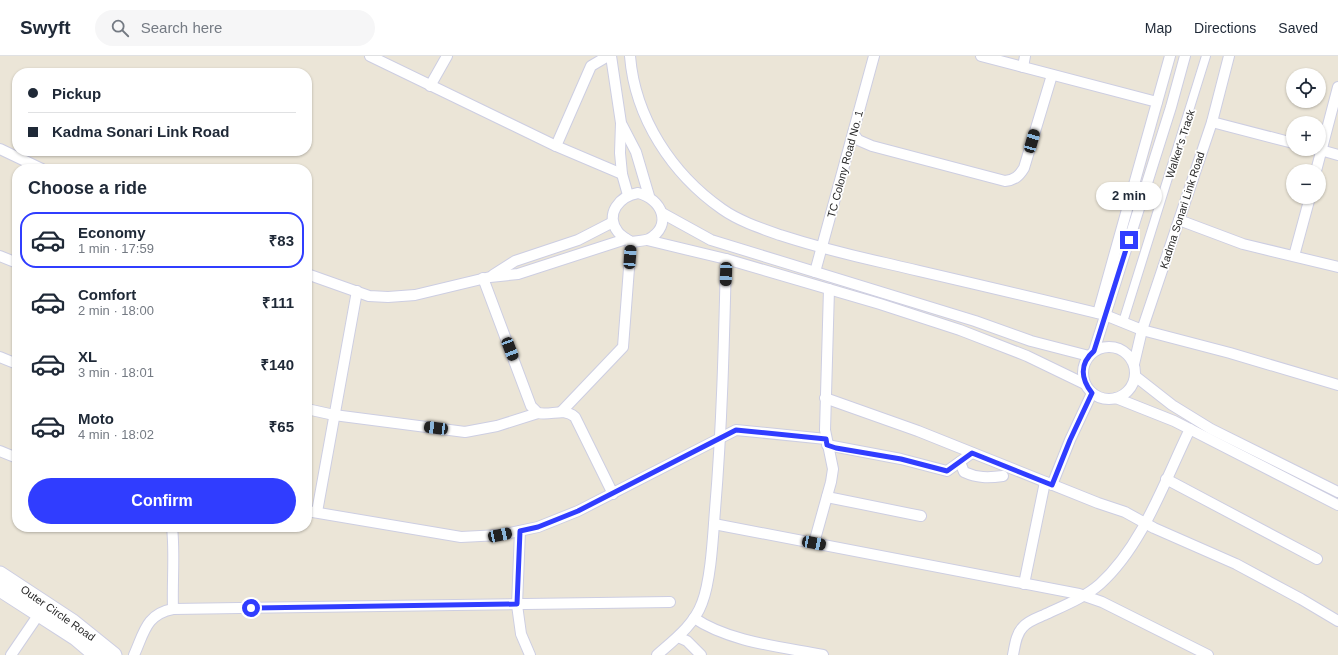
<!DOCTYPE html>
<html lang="en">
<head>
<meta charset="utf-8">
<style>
	body { margin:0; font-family:Arial,sans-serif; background:#f6f6f7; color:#1f2937; height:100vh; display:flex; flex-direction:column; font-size:15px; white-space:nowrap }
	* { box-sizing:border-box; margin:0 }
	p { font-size:13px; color:#747a83 }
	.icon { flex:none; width:22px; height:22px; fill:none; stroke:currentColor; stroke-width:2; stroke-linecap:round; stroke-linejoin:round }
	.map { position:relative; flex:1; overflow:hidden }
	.drawer { position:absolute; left:12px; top:108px; width:300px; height:368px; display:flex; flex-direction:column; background:#fff; border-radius:16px; box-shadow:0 1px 3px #0004 }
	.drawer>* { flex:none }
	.hud { position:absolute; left:12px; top:12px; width:300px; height:88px; border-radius:16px; box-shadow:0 1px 3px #0004; display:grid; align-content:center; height:88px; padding:0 16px; background:#fff }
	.controls { position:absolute; left:1286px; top:12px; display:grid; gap:8px }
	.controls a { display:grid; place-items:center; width:40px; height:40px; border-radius:50%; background:#fff; box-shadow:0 1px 3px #0004; font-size:20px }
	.end { position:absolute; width:18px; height:18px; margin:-9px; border:5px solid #303dff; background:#fff; box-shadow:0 0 0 2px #fff }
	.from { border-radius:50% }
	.bubble { position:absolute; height:28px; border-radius:14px; background:#fff; box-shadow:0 1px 3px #0004; font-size:13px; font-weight:700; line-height:28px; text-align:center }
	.car { position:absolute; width:12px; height:24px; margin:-12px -6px; border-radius:5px; box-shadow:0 0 3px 1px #0007; background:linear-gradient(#222 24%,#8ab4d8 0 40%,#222 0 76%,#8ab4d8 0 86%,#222 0) }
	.hud b { display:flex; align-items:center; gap:14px; height:38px; font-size:15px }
	.hud b+b { border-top:1px solid #e0e1e3 }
	.hud i { width:10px; height:10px; background:#1f2937 }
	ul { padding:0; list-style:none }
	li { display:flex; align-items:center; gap:12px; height:56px; margin:0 8px 6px; padding:0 8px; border:2px solid transparent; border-radius:16px }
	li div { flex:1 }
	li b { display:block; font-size:15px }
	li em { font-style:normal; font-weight:700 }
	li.active { border-color:#303dff }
	li>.icon { width:36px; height:36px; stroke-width:1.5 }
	h2 { padding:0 16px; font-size:18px; line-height:48px }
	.cta { display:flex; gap:8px; margin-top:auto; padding:8px 16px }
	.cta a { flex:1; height:46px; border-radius:24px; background:#303dff; color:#fff; font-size:16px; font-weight:700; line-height:46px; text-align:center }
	header { display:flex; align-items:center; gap:24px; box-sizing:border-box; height:56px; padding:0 20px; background:#fff; border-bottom:1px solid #e0e1e3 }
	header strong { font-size:19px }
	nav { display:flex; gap:22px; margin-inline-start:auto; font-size:14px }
	.search { width:280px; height:36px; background:#f6f6f7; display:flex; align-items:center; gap:10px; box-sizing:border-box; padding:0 14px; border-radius:22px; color:#747a83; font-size:15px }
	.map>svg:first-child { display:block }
</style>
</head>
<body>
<header>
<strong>Swyft</strong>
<div class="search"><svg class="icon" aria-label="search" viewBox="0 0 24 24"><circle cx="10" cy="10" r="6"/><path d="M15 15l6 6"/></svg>Search here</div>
<nav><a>Map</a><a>Directions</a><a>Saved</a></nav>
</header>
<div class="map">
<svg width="1338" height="599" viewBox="0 0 1338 599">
	<rect width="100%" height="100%" fill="#ebe5d7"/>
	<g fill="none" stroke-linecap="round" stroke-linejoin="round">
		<defs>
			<polyline id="pedestrian" points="1123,266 1206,0"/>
			<g id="minor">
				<polyline points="370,0 556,90 622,118"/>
				<polyline points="611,0 621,67 620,97 622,118 628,139"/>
				<path d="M630,0C635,62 672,118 722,153C739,165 760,172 780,179C814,190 849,199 885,207C958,224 1032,241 1105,259L1142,274L1230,297L1338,329"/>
				<polyline points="981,0 1157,46"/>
				<polyline points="1023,11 1025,0"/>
				<polyline points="430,30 447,0"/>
				<polyline points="1212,66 1293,87"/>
				<polyline points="622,69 636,96 649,140"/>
				<path d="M853,77L858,84L872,90L1005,125C1015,124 1019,120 1024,112L1052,19"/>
				<polyline points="556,90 591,10 608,0"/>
				<polyline points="0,93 42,113"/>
				<polyline points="1317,93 1338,99"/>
				<polyline points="1316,115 1338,31"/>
				<path d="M638,137C662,143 673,169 649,183C644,185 636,185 631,186C627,183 621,180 618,176C604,158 620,140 638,137Z"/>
				<polyline points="662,157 711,184 975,265 1031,285 1089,300"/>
				<polyline points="1179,164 1243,188 1338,211"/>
				<polyline points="647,184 726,203 880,248 960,274 1027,300 1085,328"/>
				<polyline points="0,200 17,207"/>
				<polyline points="1294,200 1310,141"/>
				<polyline points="815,216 874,0"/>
				<polyline points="307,218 369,240 388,241 415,239 490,221 518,218 626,183"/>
				<polyline points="493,219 515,205 578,184 613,166"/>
				<path d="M483,222L531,350L538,357C552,360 563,351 575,361L613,438"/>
				<polyline points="1098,257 1170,0"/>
				<circle cx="1109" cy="317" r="26"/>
				<polyline points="1094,295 1171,51 1185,0"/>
				<polyline points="0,301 17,308"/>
				<polyline points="1134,308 1142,274 1212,66 1229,0"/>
				<polyline points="1135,320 1172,349 1211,373 1338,436"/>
				<polyline points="825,342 918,375 1098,447 1125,456 1154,472 1236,508 1301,543 1338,565"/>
				<polyline points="1116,342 1174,365 1338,449"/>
				<polyline points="307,353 334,359 465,376 497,370 538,357"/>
				<polyline points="562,355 623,291 631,186"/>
				<polyline points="827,389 901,403 947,415 972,397"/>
				<polyline points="0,395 17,402"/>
				<path d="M960,406L964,416C977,422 988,422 1003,420"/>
				<polyline points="1166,423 1317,503"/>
				<polyline points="1052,429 1070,384 1092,337"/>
				<polyline points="827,441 921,460"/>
				<polyline points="307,455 461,481 500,479 538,471 578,455 736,374 826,383"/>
				<polyline points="317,456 357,235"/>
				<polyline points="714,468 1079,538 1102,546 1208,599"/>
				<path d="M172,471C175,498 172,525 173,553"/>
				<polyline points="520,475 517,549 521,578 530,599"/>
				<polyline points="814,487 831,426 833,413 825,374 829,233"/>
				<polyline points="1024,528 1045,426"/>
				<path d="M694,562C729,586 782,591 823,599"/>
				<polyline points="678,581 687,585 701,599"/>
				<polyline points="11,599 39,558"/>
				<path d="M134,599C144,577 146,558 173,553L670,546"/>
				<path d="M657,599C674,584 694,569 702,547C711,524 713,480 715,454C722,371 724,287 726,203"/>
				<path d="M1013,599C1015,589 1016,578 1023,571C1028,565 1037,562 1044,559C1063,550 1084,542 1100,528C1143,489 1165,424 1190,373"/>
			</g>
			<g id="secondary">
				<polyline points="0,518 73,566 114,599"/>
				<polyline points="0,533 76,582 96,599"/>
			</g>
		</defs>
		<use href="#pedestrian" stroke="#cdcee2" stroke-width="10"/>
		<use href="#minor" stroke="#cdcee2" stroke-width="12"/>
		<use href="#secondary" stroke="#cdcee2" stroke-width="17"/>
		<use href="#pedestrian" stroke="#fff" stroke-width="8"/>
		<use href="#minor" stroke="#fff" stroke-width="10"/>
		<use href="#secondary" stroke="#fff" stroke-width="15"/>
	</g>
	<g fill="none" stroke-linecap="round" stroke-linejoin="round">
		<path stroke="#303dff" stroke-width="5" d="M251,552L517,548L520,475L538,471L578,455L736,374L826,383L827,389L836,392L901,403L947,415L972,397L1052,429L1070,384L1092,337C1081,323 1079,308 1094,295L1129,184"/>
	</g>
	<g text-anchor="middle" stroke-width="3.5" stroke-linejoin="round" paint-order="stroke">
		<g font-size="11" fill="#272727" stroke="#fff">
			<text transform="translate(1180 88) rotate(-72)" y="4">Walker's Track</text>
			<text transform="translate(845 108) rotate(-75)" y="4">TC Colony Road No. 1</text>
			<text transform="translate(1182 154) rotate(-72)" y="4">Kadma Sonari Link Road</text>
			<text transform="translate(58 557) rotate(35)" y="4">Outer Circle Road</text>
		</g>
	</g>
</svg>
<div class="controls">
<a><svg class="icon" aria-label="locate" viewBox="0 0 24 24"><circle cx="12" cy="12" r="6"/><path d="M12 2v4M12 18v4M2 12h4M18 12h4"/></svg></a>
<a>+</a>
<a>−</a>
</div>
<i class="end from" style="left:251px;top:552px"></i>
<i class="end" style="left:1129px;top:184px"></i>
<div class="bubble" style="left:1096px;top:126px;width:66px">2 min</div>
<i class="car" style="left:1032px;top:85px;rotate:16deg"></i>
<i class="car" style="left:630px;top:201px;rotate:4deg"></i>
<i class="car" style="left:726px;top:218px;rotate:182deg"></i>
<i class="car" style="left:510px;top:293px;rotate:159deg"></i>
<i class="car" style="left:436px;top:372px;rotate:277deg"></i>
<i class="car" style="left:500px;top:479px;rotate:78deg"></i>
<i class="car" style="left:814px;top:487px;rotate:101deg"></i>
<div class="hud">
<b><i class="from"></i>Pickup</b>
<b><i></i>Kadma Sonari Link Road</b>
</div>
<section class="drawer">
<h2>Choose a ride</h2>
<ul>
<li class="active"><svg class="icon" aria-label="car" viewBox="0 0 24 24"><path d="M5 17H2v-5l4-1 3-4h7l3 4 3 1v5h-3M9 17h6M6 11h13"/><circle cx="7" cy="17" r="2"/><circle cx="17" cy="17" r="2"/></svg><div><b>Economy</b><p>1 min · 17:59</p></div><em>₹83</em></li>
<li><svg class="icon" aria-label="car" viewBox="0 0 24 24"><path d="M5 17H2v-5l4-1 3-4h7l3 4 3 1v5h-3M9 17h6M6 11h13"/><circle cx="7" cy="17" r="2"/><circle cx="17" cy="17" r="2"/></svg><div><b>Comfort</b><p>2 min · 18:00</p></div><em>₹111</em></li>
<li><svg class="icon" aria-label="car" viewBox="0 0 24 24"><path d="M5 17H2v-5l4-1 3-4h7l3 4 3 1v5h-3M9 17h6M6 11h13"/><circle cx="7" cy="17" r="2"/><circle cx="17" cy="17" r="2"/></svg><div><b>XL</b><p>3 min · 18:01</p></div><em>₹140</em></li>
<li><svg class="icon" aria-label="car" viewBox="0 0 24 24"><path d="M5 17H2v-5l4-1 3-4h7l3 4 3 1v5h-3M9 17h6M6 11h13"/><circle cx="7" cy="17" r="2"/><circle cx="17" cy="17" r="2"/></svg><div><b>Moto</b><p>4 min · 18:02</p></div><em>₹65</em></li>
</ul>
<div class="cta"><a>Confirm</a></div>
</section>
</div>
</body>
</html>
